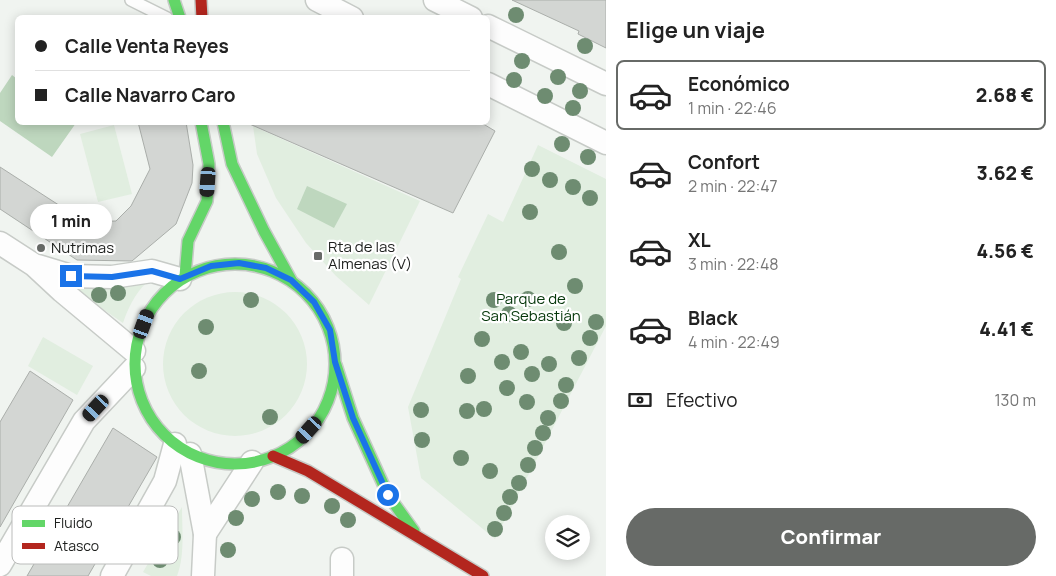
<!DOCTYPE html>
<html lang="es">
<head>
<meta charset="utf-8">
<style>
	body { margin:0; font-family:Manrope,sans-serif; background:#f2f2f2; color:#222; height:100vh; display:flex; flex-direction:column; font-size:19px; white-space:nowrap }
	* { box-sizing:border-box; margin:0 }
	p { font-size:16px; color:#767676 }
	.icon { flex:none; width:28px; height:28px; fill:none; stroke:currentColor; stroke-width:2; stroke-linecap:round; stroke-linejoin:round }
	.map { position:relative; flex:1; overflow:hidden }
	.side { display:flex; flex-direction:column; background:#fff; width:450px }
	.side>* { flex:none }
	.banner { position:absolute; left:15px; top:15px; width:475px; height:110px; border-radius:8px; box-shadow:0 2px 12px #0003; display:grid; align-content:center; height:110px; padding:0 20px; background:#fff }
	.tools { position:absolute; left:545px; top:515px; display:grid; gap:10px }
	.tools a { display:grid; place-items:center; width:45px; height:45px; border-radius:50%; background:#fff; box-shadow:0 2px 12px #0003; font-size:25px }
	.end { position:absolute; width:22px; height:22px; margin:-11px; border:6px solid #1a73e8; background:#fff; box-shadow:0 0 0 2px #fff }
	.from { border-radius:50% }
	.bubble { position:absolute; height:35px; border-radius:18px; background:#fff; box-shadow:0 2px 12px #0003; font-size:16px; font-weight:800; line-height:35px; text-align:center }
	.car { position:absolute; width:15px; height:30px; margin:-15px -8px; border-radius:6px; box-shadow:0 0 4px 1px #0007; background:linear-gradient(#222 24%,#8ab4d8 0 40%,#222 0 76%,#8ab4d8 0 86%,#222 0) }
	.banner b { display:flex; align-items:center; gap:18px; height:48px; font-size:19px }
	.banner b+b { border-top:1px solid #e0e0e0 }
	.banner i { width:12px; height:12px; background:#222 }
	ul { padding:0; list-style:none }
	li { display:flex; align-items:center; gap:15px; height:70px; margin:0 10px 8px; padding:0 10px; border:2px solid transparent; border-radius:8px }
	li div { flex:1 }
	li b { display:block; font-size:19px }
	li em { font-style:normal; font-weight:800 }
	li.current { border-color:#676a67 }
	li>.icon { width:45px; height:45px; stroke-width:1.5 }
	h2 { padding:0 20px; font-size:22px; line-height:60px }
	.pay { display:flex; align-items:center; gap:12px; height:55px; padding:0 20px; font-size:19px }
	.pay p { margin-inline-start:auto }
	.cta { display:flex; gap:10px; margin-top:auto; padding:10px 20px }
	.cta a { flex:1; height:58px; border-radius:30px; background:#676a67; color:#fff; font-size:20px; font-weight:800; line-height:58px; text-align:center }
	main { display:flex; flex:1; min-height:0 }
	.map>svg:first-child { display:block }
</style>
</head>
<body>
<main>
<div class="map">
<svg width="606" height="576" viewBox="0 0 606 576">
	<rect width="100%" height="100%" fill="#f0f4f0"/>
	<g fill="#e1eee0">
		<polygon points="114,125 132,194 98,202 80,134"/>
		<polygon points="253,126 420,201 369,305 336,276 306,243 276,198 257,154"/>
		<polygon points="538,145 606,179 606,326 495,539 421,478 408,407 461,279 458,277 488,214 503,222"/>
		<path d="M146,283C135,294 128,308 123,323L71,287L101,289Z"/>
		<circle cx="235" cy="364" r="72"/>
		<polygon points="43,337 93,366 77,395 28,366"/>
		<path d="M182,507C182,529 185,556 177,576H151L143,572Z"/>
	</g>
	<g fill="#bed7be">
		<polygon points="12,75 17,79 18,122 76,123 52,157 0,121 0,93"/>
		<polygon points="307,186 347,204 334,228 297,209"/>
	</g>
	<g fill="#d3d6d3" stroke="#aaaeaa">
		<polygon points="512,0 606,0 606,48 578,34 579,31"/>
		<polygon points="138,122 186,122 193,165 192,183 176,224 132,261 77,260 0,209 0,167 85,222 116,221 131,206 150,169"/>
		<polygon points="245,122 480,122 495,131 453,213"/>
		<polygon points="30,371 73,400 0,527 0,422"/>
		<polygon points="113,428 157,457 88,576 27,576"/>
	</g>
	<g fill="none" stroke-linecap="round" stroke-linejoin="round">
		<defs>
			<polyline id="lane" points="131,0 167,18"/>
			<g id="street">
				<polyline points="317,0 352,18"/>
				<polyline points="435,0 471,18"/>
				<polyline points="488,26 606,84"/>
				<polyline points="488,84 606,143"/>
				<polyline points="0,243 34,265 62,291 134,351"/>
				<polyline points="38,266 71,276 112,277 152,271 180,279"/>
				<polyline points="190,454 205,534 203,576"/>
				<polyline points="205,534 252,462"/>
				<polyline points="0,565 84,421 134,368"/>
				<polyline points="112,576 165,481 175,444"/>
				<polyline points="342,576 342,559"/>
			</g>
			<g id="fast">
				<polyline points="174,0 180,18"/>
				<polyline points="223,122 232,164 264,231 291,280"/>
				<circle cx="235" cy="364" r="100"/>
				<polyline points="185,276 188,241 207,201 209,164 201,122"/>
				<polyline points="336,365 353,418 388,495 414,531"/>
			</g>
			<g id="jam">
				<polyline points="201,0 202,18"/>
				<polyline points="273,456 308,471 483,576"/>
			</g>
		</defs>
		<use href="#lane" stroke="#c7cbc7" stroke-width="14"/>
		<use href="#street" stroke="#c7cbc7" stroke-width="25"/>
		<use href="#fast" stroke="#c7cbc7" stroke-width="14"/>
		<use href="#jam" stroke="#c7cbc7" stroke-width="14"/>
		<use href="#lane" stroke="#fdfdfd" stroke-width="11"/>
		<use href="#street" stroke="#fdfdfd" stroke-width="22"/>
		<use href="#fast" stroke="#63d668" stroke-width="11"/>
		<use href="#jam" stroke="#b3261e" stroke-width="11"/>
	</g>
	<g fill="#6e8c71">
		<circle cx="516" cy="15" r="8"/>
		<circle cx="585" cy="46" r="8"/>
		<circle cx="522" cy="61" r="8"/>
		<circle cx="558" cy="77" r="8"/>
		<circle cx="514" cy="80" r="8"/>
		<circle cx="580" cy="91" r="8"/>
		<circle cx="545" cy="96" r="8"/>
		<circle cx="573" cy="108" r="8"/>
		<circle cx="562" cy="144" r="8"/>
		<circle cx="588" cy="157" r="8"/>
		<circle cx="532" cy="169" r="8"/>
		<circle cx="550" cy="180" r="8"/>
		<circle cx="573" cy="187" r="8"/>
		<circle cx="590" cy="198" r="8"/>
		<circle cx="530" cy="212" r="8"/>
		<circle cx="559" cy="252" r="8"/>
		<circle cx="575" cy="286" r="8"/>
		<circle cx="118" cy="293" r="8"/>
		<circle cx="99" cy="295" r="8"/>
		<circle cx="528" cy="299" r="8"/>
		<circle cx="251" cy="300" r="8"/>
		<circle cx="494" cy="300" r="8"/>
		<circle cx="509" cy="314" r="8"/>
		<circle cx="596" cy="322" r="8"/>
		<circle cx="564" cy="323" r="8"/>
		<circle cx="206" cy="327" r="8"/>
		<circle cx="590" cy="338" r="8"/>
		<circle cx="482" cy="339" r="8"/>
		<circle cx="521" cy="352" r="8"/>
		<circle cx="579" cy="358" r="8"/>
		<circle cx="502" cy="362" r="8"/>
		<circle cx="549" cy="364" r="8"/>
		<circle cx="199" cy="371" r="8"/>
		<circle cx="532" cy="374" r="8"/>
		<circle cx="468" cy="376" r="8"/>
		<circle cx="566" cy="385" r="8"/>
		<circle cx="507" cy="388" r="8"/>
		<circle cx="561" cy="401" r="8"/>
		<circle cx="527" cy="402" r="8"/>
		<circle cx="484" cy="409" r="8"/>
		<circle cx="421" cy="410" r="8"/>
		<circle cx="467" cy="411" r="8"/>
		<circle cx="270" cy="417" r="8"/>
		<circle cx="548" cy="418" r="8"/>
		<circle cx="543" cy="433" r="8"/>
		<circle cx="422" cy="440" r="8"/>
		<circle cx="535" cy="448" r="8"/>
		<circle cx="461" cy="458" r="8"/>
		<circle cx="528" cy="465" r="8"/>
		<circle cx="490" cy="471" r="8"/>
		<circle cx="519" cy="483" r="8"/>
		<circle cx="278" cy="492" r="8"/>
		<circle cx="302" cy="496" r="8"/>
		<circle cx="510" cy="497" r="8"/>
		<circle cx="252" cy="499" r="8"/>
		<circle cx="332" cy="506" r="8"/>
		<circle cx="504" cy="513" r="8"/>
		<circle cx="236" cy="518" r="8"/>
		<circle cx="348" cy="520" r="8"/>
		<circle cx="495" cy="529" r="8"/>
		<circle cx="173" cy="537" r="8"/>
		<circle cx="228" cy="550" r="8"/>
		<circle cx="160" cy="560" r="8"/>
	</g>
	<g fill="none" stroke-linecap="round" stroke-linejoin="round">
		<polyline stroke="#1a73e8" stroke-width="6" points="71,276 112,277 152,271 180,279 211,266 239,263 266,268 291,280 314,302 330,330 335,362 353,418 388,495"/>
	</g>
	<g fill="#676a67" stroke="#fff" stroke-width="2">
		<circle cx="41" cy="248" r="5"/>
		<rect x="313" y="251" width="10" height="10" rx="2.5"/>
	</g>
	<g text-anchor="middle" stroke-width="4.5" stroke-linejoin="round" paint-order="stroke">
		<g font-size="15" fill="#1d1f1d" stroke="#fff" text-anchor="start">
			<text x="328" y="252">Rta de las<tspan x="328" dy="17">Almenas (V)</tspan></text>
			<text x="51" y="253">Nutrimas</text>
		</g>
		<g font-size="15" fill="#043609" stroke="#fff">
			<text x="531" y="304">Parque de<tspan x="531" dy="17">San Sebastián</tspan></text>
		</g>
	</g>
	<rect x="12" y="506" width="166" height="58" rx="8" fill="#fff" stroke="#bbbcbb" stroke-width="1"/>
	<rect x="22" y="520" width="23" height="7" fill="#63d668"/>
	<rect x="22" y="543" width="23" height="6" fill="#b3261e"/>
	<g font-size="14" fill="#1d1f1d">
		<text x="54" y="528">Fluido</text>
		<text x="54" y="551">Atasco</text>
	</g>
</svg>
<div class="tools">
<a><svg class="icon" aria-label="layers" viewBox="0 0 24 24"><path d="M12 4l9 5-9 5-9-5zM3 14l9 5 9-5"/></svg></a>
</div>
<i class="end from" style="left:388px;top:495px"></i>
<i class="end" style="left:71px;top:276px"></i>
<div class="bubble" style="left:30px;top:204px;width:82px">1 min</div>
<i class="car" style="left:208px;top:182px;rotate:184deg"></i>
<i class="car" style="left:144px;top:324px;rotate:20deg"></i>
<i class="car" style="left:96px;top:408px;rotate:223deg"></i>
<i class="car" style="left:309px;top:430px;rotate:222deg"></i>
<div class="banner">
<b><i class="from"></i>Calle Venta Reyes</b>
<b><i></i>Calle Navarro Caro</b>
</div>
</div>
<section class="side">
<h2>Elige un viaje</h2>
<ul>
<li class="current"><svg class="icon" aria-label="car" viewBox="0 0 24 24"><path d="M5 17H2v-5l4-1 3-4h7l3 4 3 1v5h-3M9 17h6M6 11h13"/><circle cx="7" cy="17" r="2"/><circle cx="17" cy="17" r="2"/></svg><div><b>Económico</b><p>1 min · 22:46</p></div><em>2.68 €</em></li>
<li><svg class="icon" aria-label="car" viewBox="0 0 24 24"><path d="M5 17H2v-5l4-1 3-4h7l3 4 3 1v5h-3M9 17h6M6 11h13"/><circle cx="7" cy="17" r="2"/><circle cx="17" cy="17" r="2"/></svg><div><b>Confort</b><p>2 min · 22:47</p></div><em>3.62 €</em></li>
<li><svg class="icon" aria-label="car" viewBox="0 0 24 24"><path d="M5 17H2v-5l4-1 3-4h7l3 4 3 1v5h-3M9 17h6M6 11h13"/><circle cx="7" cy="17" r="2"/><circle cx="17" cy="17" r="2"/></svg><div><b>XL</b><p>3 min · 22:48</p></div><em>4.56 €</em></li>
<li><svg class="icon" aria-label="car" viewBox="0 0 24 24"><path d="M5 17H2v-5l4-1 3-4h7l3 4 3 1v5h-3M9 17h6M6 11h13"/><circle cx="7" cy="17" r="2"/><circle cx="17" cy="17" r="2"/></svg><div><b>Black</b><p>4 min · 22:49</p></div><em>4.41 €</em></li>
</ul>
<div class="pay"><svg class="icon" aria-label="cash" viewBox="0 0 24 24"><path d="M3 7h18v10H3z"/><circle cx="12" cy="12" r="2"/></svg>Efectivo<p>130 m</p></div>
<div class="cta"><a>Confirmar</a></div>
</section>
</main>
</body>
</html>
